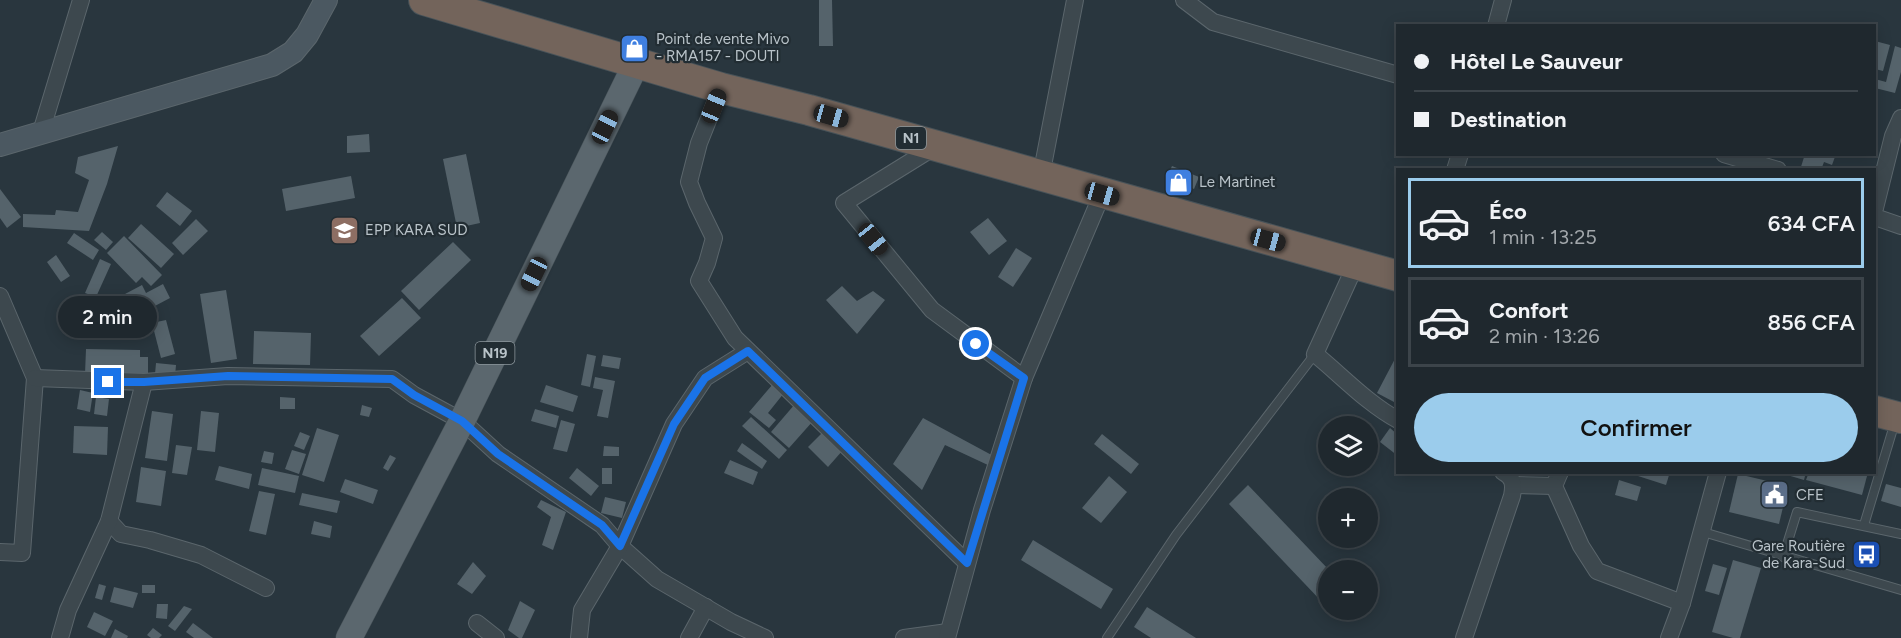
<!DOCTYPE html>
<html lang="fr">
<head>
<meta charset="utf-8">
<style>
	body { margin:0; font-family:Figtree,sans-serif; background:#273036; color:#f1f3f6; height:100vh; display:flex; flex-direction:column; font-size:22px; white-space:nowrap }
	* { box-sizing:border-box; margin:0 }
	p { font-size:20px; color:#a1a6aa }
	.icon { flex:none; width:33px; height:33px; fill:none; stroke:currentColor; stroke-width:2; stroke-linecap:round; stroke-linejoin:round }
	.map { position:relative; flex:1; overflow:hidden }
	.panel { position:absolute; left:1396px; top:168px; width:480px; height:306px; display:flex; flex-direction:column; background:#1f282e; border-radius:0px; box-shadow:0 3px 15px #0003,0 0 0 2px #3c444a }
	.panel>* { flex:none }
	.guide { position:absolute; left:1396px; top:24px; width:480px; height:132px; border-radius:0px; box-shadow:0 3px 15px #0003,0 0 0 2px #3c444a; display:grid; align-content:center; height:132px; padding:0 18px; background:#1f282e }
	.tools { position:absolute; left:1318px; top:416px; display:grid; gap:12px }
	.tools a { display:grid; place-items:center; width:60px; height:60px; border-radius:50%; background:#1f282e; box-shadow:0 3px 15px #0003,0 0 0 2px #3c444a; font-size:30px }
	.end { position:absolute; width:27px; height:27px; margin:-14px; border:8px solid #1a73e8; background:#fff; box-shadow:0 0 0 3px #fff }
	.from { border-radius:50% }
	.bubble { position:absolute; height:42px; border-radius:21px; background:#1f282e; box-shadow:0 3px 15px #0003,0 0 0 2px #3c444a; font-size:20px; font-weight:600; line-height:42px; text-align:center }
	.car { position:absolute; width:18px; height:36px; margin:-18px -9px; border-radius:8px; box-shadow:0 0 4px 2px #0007; background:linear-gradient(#222 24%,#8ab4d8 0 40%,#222 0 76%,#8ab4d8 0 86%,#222 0) }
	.guide b { display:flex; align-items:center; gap:21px; height:57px; font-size:22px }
	.guide b+b { border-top:2px solid #3c444a }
	.guide i { width:15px; height:15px; background:#f1f3f6 }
	ul { padding:10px 0 0; list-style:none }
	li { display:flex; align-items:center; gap:18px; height:90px; margin:0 12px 9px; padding:0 6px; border:3px solid #3c444a; border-radius:0px }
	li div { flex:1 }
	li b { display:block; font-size:22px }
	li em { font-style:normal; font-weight:600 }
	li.selected { border-color:#9bccec }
	li>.icon { width:54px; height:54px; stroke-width:1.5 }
	.button { display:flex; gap:12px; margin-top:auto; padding:12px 18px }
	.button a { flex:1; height:69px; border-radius:36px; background:#9bccec; color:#111; font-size:24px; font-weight:600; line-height:69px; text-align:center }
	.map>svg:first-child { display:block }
</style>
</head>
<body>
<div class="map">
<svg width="1901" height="638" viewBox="0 0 1901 638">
	<rect width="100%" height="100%" fill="#29363e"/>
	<g fill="#55636b">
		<polygon points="819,0 832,0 833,46 819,46"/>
		<polygon points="1875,41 1890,45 1883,71 1875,69"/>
		<polygon points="1895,46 1901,48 1901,72 1895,93 1875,88 1875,79 1886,82"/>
		<polygon points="369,134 370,152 347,153 347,136"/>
		<polygon points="118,146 107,184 89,231 23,227 23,214 55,215 56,210 78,212 89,180 75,173 78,157"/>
		<polygon points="466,154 480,223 457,228 443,159"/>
		<polygon points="1805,154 1836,154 1832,165 1824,162 1821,170 1800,170"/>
		<polygon points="1172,166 1199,177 1194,189 1167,177"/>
		<polygon points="351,176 355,198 286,211 282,189"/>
		<polygon points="0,189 21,217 7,228 0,218"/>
		<polygon points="167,192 192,211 180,226 156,206"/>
		<polygon points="988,218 1007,241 989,255 970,232"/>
		<polygon points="196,219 208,231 183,255 172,243"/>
		<polygon points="141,224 174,254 161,268 128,238"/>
		<polygon points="102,232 113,242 106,250 94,240"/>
		<polygon points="74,233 99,250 93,260 67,243"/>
		<polygon points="124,236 162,275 151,286 142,277 136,283 107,253"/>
		<polygon points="453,242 471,260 419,310 401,291"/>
		<polygon points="1016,248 1032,258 1013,287 998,277"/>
		<polygon points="56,255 70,276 61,282 47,262"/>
		<polygon points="100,259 111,264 96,297 85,293"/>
		<polygon points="163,284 170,298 136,316 125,294 142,285 146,293"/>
		<polygon points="842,286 857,301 873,291 885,300 857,334 826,300"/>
		<polygon points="226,290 237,359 211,363 200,294"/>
		<polygon points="402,298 421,318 379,356 360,336"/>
		<polygon points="101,310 106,325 77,336 72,321"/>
		<polygon points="166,320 175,354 161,358 152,323"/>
		<polygon points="254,331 311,333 310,365 253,364"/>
		<polygon points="86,349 140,350 140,357 148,357 148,376 85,374"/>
		<polygon points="1398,353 1398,394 1394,402 1377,393"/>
		<polygon points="587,354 596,356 590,387 581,385"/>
		<polygon points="603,355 621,358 619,369 601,366"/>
		<polygon points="156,363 176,365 175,376 155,374"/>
		<polygon points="595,377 615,381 608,418 597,416 603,390 593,388"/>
		<polygon points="773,384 784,393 768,413 776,420 769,428 749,412"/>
		<polygon points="546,385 578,396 573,412 540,402"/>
		<polygon points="80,390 93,393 90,412 77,409"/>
		<polygon points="96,397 109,399 107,416 94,414"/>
		<polygon points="280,397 295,398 295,409 280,409"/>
		<polygon points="795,404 813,421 789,448 771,432"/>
		<polygon points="362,405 372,408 369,417 360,415"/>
		<polygon points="535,409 559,416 556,428 531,421"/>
		<polygon points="152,411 173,414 167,461 145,458"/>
		<polygon points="201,411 219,413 215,452 197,450"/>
		<polygon points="751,417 787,450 779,459 742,426"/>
		<polygon points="923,418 999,459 990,466 945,445 922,490 893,464"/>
		<polygon points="561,420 575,424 567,452 553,449"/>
		<polygon points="74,426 108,427 107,455 73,453"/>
		<polygon points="317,428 339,435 324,482 302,475"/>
		<polygon points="1390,428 1398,435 1398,456 1380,442"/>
		<polygon points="824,431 843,450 828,467 808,447"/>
		<polygon points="300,432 310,436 304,450 294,446"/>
		<polygon points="1102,434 1139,464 1131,474 1094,444"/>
		<polygon points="742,443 767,461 762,469 737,451"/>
		<polygon points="176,445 192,447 187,475 172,473"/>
		<polygon points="604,446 619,447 619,456 603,456"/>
		<polygon points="292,450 306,454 299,474 285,469"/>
		<polygon points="264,451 274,453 272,464 261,462"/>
		<polygon points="390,455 396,458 388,471 383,468"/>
		<polygon points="730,460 758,472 753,485 724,473"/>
		<polygon points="219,466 252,474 249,489 215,480"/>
		<polygon points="141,467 166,471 161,506 136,502"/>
		<polygon points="262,468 299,476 295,493 258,485"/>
		<polygon points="577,468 599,486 591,496 569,478"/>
		<rect x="602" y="468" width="10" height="16"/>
		<polygon points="1639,472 1670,472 1666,485 1638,476"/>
		<polygon points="1777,472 1806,472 1804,480"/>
		<polygon points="1809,472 1852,472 1867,476 1862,495 1806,480"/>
		<polygon points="1738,474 1788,486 1779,524 1729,512"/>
		<polygon points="1109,476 1127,492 1101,523 1082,508"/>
		<polygon points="345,479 378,490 373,504 340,492"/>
		<polygon points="1619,480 1641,487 1637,501 1615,495"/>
		<polygon points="1886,484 1901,488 1901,507 1881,501"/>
		<polygon points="1248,485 1329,570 1329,597 1323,603 1229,504"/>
		<polygon points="259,491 275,494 266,535 249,531"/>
		<polygon points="302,493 340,501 337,513 299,505"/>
		<polygon points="605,497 626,502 622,518 601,513"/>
		<polygon points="541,500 566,512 553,550 542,545 551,517 537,507"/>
		<polygon points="314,521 332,526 330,538 311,534"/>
		<polygon points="1033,540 1113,589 1101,609 1021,560"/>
		<polygon points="1733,560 1761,568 1740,638 1733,638 1712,632"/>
		<polygon points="473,562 486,576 472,594 457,584"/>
		<polygon points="1713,564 1727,568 1719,595 1705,591"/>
		<polygon points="99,584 106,586 102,600 95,598"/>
		<rect x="142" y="585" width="13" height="8"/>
		<polygon points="114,587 138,593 133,608 110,602"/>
		<polygon points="520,601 535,610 522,638 519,638 508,630"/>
		<polygon points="157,604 168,604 167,619 156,618"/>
		<polygon points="184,606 192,609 175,631 168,626"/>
		<polygon points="1147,607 1196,638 1151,638 1134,627"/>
		<polygon points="94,612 113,621 105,636 87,627"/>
		<polygon points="193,623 213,638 194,638 186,632"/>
		<polygon points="153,628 162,635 159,638 151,638 147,635"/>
		<polygon points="115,629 128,636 127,638 111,638"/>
	</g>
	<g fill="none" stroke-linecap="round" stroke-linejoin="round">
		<defs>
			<g id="lane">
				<polyline points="1864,525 1895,422"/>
				<polyline points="1703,532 1901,590"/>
				<polyline points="1783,557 1797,512 1901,534"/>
				<polyline points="1107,638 1176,535 1315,354"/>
			</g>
			<g id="street">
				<polyline points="1184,0 1213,22 1398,75"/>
				<polyline points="1496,26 1503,0"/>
				<polyline points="721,88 699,143 689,182 697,203 714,238 707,263 699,281 735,338 967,563"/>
				<polyline points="41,132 81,0"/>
				<polyline points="936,146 844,203 932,310 1024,378"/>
				<polyline points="1724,154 1778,170"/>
				<polyline points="1455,170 1460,154"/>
				<polyline points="1041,176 1075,0"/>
				<polyline points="1875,208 1893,136 1901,118"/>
				<polyline points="1875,217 1901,226"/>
				<path d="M1356,264L1315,354C1342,376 1368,404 1398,420"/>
				<polyline points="0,296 35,378 22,553 0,552"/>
				<polyline points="35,378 144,382 228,376 392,379 414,395 462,421 498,454 602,525 620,546 657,579 731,622 765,638"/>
				<polyline points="1560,472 1554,486 1581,546 1597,571 1682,603"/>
				<polyline points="1514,485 1554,486"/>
				<polyline points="109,521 121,534 150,540 201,555 266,588"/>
				<polyline points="477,623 496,638"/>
				<polyline points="60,638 68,610 109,521 144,382"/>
				<polyline points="579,638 582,610 620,546 674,424 705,378 748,351"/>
				<polyline points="689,638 706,607"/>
				<polyline points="904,638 948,632"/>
				<polyline points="947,638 982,510 1024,378 1102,194"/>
				<path d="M1464,638L1512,496C1514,486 1514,477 1503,472"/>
				<polyline points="1669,638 1682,603 1718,472"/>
			</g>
			<polyline id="secondary" points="0,145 272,65 293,52 307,35 326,0"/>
			<polyline id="primary" points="349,638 462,421 636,64"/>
			<g id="highway">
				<polyline points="424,0 721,88 809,110 1398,276"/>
				<polyline points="1875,411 1901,418"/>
			</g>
		</defs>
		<use href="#lane" stroke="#5b666c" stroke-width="10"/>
		<use href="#street" stroke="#5b666c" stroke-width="18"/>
		<use href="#secondary" stroke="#5b666c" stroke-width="24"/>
		<use href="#primary" stroke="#465157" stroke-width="27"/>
		<use href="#highway" stroke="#485359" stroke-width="32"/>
		<use href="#lane" stroke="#3d484e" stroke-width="8"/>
		<use href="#street" stroke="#3d484e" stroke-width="16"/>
		<use href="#secondary" stroke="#4b5861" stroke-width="22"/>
		<use href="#primary" stroke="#5b676e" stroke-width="26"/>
		<use href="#highway" stroke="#73645b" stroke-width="30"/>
	</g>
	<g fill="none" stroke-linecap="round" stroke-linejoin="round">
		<polyline stroke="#1a73e8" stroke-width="8" points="108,382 144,382 228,376 392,379 414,395 462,421 498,454 602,525 620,546 674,424 705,378 748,351 967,563 1024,378 976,344"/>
	</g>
	<defs>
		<symbol id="shop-square" viewBox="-11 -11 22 22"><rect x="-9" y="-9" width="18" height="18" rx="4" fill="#3f7fe0" stroke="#222d33"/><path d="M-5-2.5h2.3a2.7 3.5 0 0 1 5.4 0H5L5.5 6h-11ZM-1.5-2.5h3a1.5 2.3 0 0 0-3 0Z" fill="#fff"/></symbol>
		<symbol id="school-square" viewBox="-11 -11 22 22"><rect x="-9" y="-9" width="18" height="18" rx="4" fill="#8d6e63" stroke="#222d33"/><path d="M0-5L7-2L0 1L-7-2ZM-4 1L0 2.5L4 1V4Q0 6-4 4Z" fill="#fff"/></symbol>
		<symbol id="civic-square" viewBox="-11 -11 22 22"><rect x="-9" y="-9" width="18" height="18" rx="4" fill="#5c6f8a" stroke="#222d33"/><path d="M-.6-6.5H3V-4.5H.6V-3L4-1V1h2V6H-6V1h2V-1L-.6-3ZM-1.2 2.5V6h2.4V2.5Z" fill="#fff"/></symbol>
		<symbol id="bus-square" viewBox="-11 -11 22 22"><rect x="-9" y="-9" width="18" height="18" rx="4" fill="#1a4fb4" stroke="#222d33"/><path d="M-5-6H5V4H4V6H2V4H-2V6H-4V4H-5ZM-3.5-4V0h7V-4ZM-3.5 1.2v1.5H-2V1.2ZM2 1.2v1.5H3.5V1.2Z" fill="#fff"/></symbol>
	</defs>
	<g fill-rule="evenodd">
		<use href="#shop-square" x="618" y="32" width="33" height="33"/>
		<use href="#shop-square" x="1162" y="166" width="33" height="33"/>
		<use href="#school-square" x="328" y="214" width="33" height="33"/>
		<use href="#civic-square" x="1758" y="478" width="33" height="33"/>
		<use href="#bus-square" x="1850" y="538" width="33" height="33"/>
	</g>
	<g text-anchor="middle" stroke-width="4.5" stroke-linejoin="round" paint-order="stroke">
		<g fill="#222d33" stroke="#8c969c" stroke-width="1.5">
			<rect x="896" y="127" width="30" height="22" rx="4.5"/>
			<rect x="475.5" y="342" width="39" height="22" rx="4.5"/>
		</g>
		<g font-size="14" font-weight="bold" fill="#b9c3c9">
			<text x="911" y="143">N1</text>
			<text x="495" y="358">N19</text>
		</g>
		<g font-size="15" fill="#b9c3c9" stroke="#222d33" text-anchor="start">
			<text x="656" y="44">Point de vente Mivo<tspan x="656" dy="17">- RMA157 - DOUTI</tspan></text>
			<text x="1199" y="187">Le Martinet</text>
			<text x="365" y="235">EPP KARA SUD</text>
			<text x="1796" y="500">CFE</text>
			<text x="1845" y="551" text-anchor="end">Gare Routière<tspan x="1845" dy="17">de Kara-Sud</tspan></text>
		</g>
	</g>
</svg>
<div class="tools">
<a><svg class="icon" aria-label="layers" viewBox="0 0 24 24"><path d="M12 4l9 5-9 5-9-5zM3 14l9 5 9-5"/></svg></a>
<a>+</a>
<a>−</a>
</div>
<i class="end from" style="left:976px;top:344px"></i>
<i class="end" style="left:108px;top:382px"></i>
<div class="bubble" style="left:58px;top:296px;width:99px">2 min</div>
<i class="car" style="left:714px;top:106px;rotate:22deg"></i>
<i class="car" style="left:831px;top:116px;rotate:106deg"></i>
<i class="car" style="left:605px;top:127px;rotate:26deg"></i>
<i class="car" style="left:1102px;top:194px;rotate:106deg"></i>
<i class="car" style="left:873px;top:239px;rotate:141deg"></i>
<i class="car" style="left:1268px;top:240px;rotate:105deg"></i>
<i class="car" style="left:534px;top:274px;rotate:206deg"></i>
<div class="guide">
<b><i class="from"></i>Hôtel Le Sauveur</b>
<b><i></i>Destination</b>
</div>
<section class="panel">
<ul>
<li class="selected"><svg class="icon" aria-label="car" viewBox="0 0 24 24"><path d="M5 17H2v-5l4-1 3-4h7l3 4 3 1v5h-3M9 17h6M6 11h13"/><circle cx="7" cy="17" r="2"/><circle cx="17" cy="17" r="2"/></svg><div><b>Éco</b><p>1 min · 13:25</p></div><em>634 CFA</em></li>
<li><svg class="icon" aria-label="car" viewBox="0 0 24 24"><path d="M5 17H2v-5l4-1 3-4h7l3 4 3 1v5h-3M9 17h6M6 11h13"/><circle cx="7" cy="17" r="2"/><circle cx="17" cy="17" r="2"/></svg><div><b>Confort</b><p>2 min · 13:26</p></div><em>856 CFA</em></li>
</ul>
<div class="button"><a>Confirmer</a></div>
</section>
</div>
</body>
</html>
